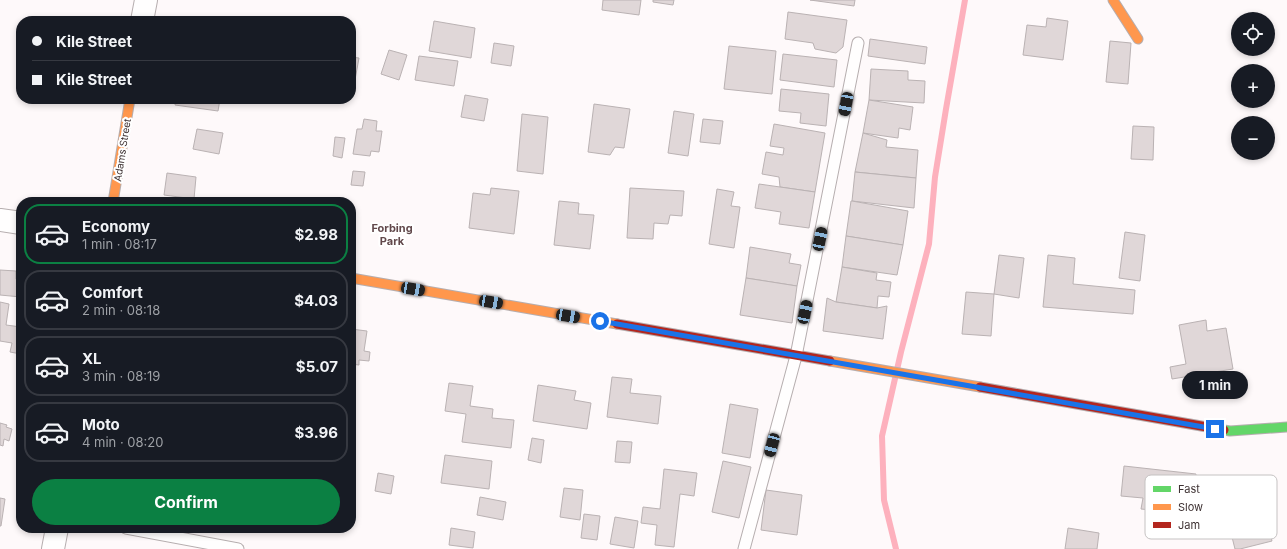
<!DOCTYPE html>
<html lang="en">
<head>
<meta charset="utf-8">
<style>
	body { margin:0; font-family:Inter,sans-serif; background:#20242c; color:#f1f3f6; height:100vh; display:flex; flex-direction:column; font-size:15px; white-space:nowrap }
	* { box-sizing:border-box; margin:0 }
	p { font-size:13px; color:#9ea1a6 }
	.icon { flex:none; width:22px; height:22px; fill:none; stroke:currentColor; stroke-width:2; stroke-linecap:round; stroke-linejoin:round }
	.map { position:relative; flex:1; overflow:hidden }
	.panel { position:absolute; left:16px; top:197px; width:340px; height:336px; display:flex; flex-direction:column; background:#171b24; border-radius:16px; box-shadow:0 2px 6px #0003 }
	.panel>* { flex:none }
	.top-card { position:absolute; left:16px; top:16px; width:340px; height:88px; border-radius:16px; box-shadow:0 2px 6px #0003; display:grid; align-content:center; height:88px; padding:0 16px; background:#171b24 }
	.fabs { position:absolute; left:1231px; top:12px; display:grid; gap:8px }
	.fabs a { display:grid; place-items:center; width:44px; height:44px; border-radius:50%; background:#171b24; box-shadow:0 2px 6px #0003; font-size:20px }
	.end { position:absolute; width:18px; height:18px; margin:-9px; border:5px solid #1a73e8; background:#fff; box-shadow:0 0 0 2px #fff }
	.from { border-radius:50% }
	.bubble { position:absolute; height:28px; border-radius:14px; background:#171b24; box-shadow:0 2px 6px #0003; font-size:13px; font-weight:700; line-height:28px; text-align:center }
	.car { position:absolute; width:12px; height:24px; margin:-12px -6px; border-radius:5px; box-shadow:0 0 3px 1px #0007; background:linear-gradient(#222 24%,#8ab4d8 0 40%,#222 0 76%,#8ab4d8 0 86%,#222 0) }
	.top-card b { display:flex; align-items:center; gap:14px; height:38px; font-size:15px }
	.top-card b+b { border-top:1px solid #363941 }
	.top-card i { width:10px; height:10px; background:#f1f3f6 }
	ul { padding:7px 0 0; list-style:none }
	li { display:flex; align-items:center; gap:12px; height:60px; margin:0 8px 6px; padding:0 8px; border:2px solid #363941; border-radius:16px }
	li div { flex:1 }
	li b { display:block; font-size:15px }
	li em { font-style:normal; font-weight:700 }
	li.selected { border-color:#0b8043 }
	li>.icon { width:36px; height:36px; stroke-width:1.5 }
	.cta { display:flex; gap:8px; margin-top:auto; padding:8px 16px }
	.cta a { flex:1; height:46px; border-radius:24px; background:#0b8043; color:#fff; font-size:16px; font-weight:700; line-height:46px; text-align:center }
	.map>svg:first-child { display:block }
</style>
</head>
<body>
<div class="map">
<svg width="1287" height="549" viewBox="0 0 1287 549">
	<rect width="100%" height="100%" fill="#fef9fa"/>
	<g fill="none" stroke-linecap="round" stroke-linejoin="round">
		<polyline stroke="#fdb1bd" stroke-width="6" points="896,549 884,500 882,436 901,352 929,244 935,177 946,109 965,0"/>
	</g>
	<g fill="#e0d7d8" stroke="#bab2b3">
		<polygon points="603,0 641,0 639,15 602,10"/>
		<polygon points="653,0 674,0 673,5 653,2"/>
		<polygon points="810,0 855,0 854,6"/>
		<polygon points="788,12 847,20 843,47 836,53 815,49 813,43 785,39"/>
		<polygon points="1047,18 1068,21 1063,60 1023,55 1027,25 1046,27"/>
		<polygon points="434,21 475,28 471,58 429,51"/>
		<polygon points="870,39 927,47 925,64 868,56"/>
		<polygon points="1110,41 1131,43 1128,84 1106,82"/>
		<polygon points="494,43 514,46 511,66 491,63"/>
		<polygon points="729,46 776,51 772,94 724,89"/>
		<polygon points="389,50 407,55 399,80 381,74"/>
		<polygon points="783,54 837,60 834,87 780,80"/>
		<polygon points="419,56 458,61 454,86 415,80"/>
		<polygon points="351,57 359,58 352,96 351,95"/>
		<polygon points="871,69 908,71 908,80 925,81 924,103 869,100"/>
		<polygon points="781,89 829,94 826,126 800,123 801,113 779,111"/>
		<polygon points="465,95 488,99 484,121 461,117"/>
		<polygon points="176,99 220,99 218,111 175,105"/>
		<polygon points="869,100 913,107 910,130 899,128 898,138 863,133"/>
		<polygon points="594,104 630,109 624,148 615,147 610,155 588,152"/>
		<polygon points="674,111 694,114 688,156 668,153"/>
		<polygon points="522,114 548,117 543,174 517,171"/>
		<polygon points="364,119 377,121 376,131 382,131 379,152 371,151 370,156 353,154 357,129 362,129"/>
		<polygon points="703,119 723,121 720,144 700,142"/>
		<polygon points="774,124 825,133 815,192 780,187 779,177 762,174 766,152 783,155 784,148 770,146"/>
		<polygon points="1133,126 1154,127 1153,160 1131,159"/>
		<polygon points="197,129 223,133 219,154 193,149"/>
		<polygon points="863,133 887,140 886,147 918,150 916,178 855,172"/>
		<polygon points="335,137 345,138 342,158 333,156"/>
		<polygon points="353,171 365,172 363,186 351,185"/>
		<polygon points="855,172 916,178 914,208 852,201"/>
		<polygon points="167,173 196,177 194,199 164,195"/>
		<polygon points="759,184 815,192 809,228 779,224 781,212 755,208"/>
		<polygon points="491,188 519,191 514,234 469,228 473,193 490,195"/>
		<polygon points="630,188 684,191 682,216 670,215 668,224 654,223 653,239 627,238"/>
		<polygon points="717,189 734,192 731,206 740,207 734,248 709,244"/>
		<polygon points="559,201 579,203 578,214 594,215 590,249 554,245"/>
		<polygon points="851,201 852,201 908,211 903,245 846,236"/>
		<polygon points="1125,232 1145,235 1140,281 1119,278"/>
		<polygon points="846,236 903,245 897,275 842,267"/>
		<polygon points="750,247 791,254 789,263 801,265 797,286 746,278"/>
		<polygon points="999,255 1024,258 1019,298 994,294"/>
		<polygon points="1048,255 1075,258 1073,284 1135,290 1133,314 1043,307"/>
		<polygon points="842,267 877,273 876,280 891,282 889,297 878,296 877,308 836,302"/>
		<polygon points="0,270 16,271 16,279 21,280 21,297 0,295"/>
		<polygon points="746,278 797,286 792,323 740,315"/>
		<polygon points="966,292 994,294 991,336 962,334"/>
		<polygon points="827,298 836,302 877,308 887,306 883,339 823,331"/>
		<polygon points="0,302 9,304 6,325 21,327 21,354 10,352 12,343 0,341"/>
		<polygon points="1206,320 1207,331 1226,328 1233,369 1172,379 1170,367 1186,364 1179,325"/>
		<polygon points="351,329 367,331 364,351 370,352 369,361 359,360 359,365 351,364"/>
		<polygon points="612,377 632,379 630,393 661,396 658,424 607,417"/>
		<polygon points="449,383 473,386 470,406 493,409 492,418 514,420 511,448 462,442 466,414 445,411"/>
		<polygon points="538,385 576,391 574,400 591,403 587,429 533,421"/>
		<polygon points="730,404 758,409 750,458 722,453"/>
		<polygon points="0,423 7,425 6,427 12,429 9,441 4,439 3,446 0,445"/>
		<polygon points="532,438 544,440 541,463 528,460"/>
		<polygon points="617,441 632,442 630,463 615,462"/>
		<polygon points="445,455 492,461 489,489 441,483"/>
		<polygon points="723,461 751,467 739,518 712,512"/>
		<polygon points="1124,466 1196,474 1193,514 1141,509 1143,498 1121,496"/>
		<polygon points="664,469 697,473 694,496 680,494 674,547 655,545 657,525 641,523 643,507 660,509"/>
		<polygon points="378,473 394,476 391,494 375,491"/>
		<polygon points="564,488 583,490 580,520 560,517"/>
		<polygon points="766,490 802,495 797,535 761,530"/>
		<polygon points="480,497 506,502 503,520 477,515"/>
		<polygon points="0,498 5,499 1,526 0,526"/>
		<polygon points="584,514 600,516 597,540 581,538"/>
		<polygon points="1265,515 1272,541 1240,549 1235,549 1229,525"/>
		<polygon points="615,517 638,521 634,548 610,544"/>
		<polygon points="451,528 475,532 473,548 449,545"/>
		<polygon points="1068,528 1099,533 1097,549 1065,549"/>
	</g>
	<g fill="none" stroke-linecap="round" stroke-linejoin="round">
		<defs>
			<g id="lane">
				<polyline points="126,528 238,549"/>
				<polyline points="744,549 796,356 858,43"/>
			</g>
			<g id="street">
				<polyline points="142,21 146,0"/>
				<polyline points="0,220 21,223"/>
				<polyline points="53,549 57,528"/>
			</g>
			<polyline id="fast" points="1224,430 1230,431 1287,427"/>
			<g id="slow">
				<polyline points="1113,0 1138,39"/>
				<polyline points="113,202 130,99"/>
				<polyline points="351,278 617,324"/>
				<polyline points="830,361 980,387"/>
			</g>
			<g id="jam">
				<polyline points="617,324 830,361"/>
				<polyline points="980,387 1224,430"/>
			</g>
		</defs>
		<use href="#lane" stroke="#b6aeaf" stroke-width="13"/>
		<use href="#street" stroke="#b6aeaf" stroke-width="24"/>
		<use href="#fast" stroke="#b6aeaf" stroke-width="11"/>
		<use href="#slow" stroke="#b6aeaf" stroke-width="11"/>
		<use href="#jam" stroke="#b6aeaf" stroke-width="11"/>
		<use href="#lane" stroke="#fffefe" stroke-width="11"/>
		<use href="#street" stroke="#fffefe" stroke-width="22"/>
		<use href="#fast" stroke="#63d668" stroke-width="9"/>
		<use href="#slow" stroke="#ff974d" stroke-width="9"/>
		<use href="#jam" stroke="#b3261e" stroke-width="9"/>
	</g>
	<g fill="none" stroke-linecap="round" stroke-linejoin="round">
		<polyline stroke="#1a73e8" stroke-width="5" points="600,321 1215,429"/>
	</g>
	<g text-anchor="middle" stroke-width="4" stroke-linejoin="round" paint-order="stroke">
		<g font-size="10" fill="#3e3233" stroke="#fff">
			<text transform="translate(122 150) rotate(-81)" y="4">Adams Street</text>
		</g>
		<g font-size="11" font-weight="bold" fill="#62484b" stroke="#fff">
			<text x="392" y="232">Forbing<tspan x="392" dy="13">Park</tspan></text>
		</g>
	</g>
	<rect x="1145" y="475" width="132" height="64" rx="6" fill="#fff" stroke="#c5c2c2" stroke-width="1"/>
	<rect x="1153" y="486" width="18" height="6" fill="#63d668"/>
	<rect x="1153" y="504" width="18" height="6" fill="#ff974d"/>
	<rect x="1153" y="522" width="18" height="6" fill="#b3261e"/>
	<g font-size="11" fill="#3e3233">
		<text x="1178" y="493">Fast</text>
		<text x="1178" y="511">Slow</text>
		<text x="1178" y="529">Jam</text>
	</g>
</svg>
<div class="fabs">
<a><svg class="icon" aria-label="locate" viewBox="0 0 24 24"><circle cx="12" cy="12" r="6"/><path d="M12 2v4M12 18v4M2 12h4M18 12h4"/></svg></a>
<a>+</a>
<a>−</a>
</div>
<i class="end from" style="left:600px;top:321px"></i>
<i class="end" style="left:1215px;top:429px"></i>
<div class="bubble" style="left:1182px;top:371px;width:66px">1 min</div>
<i class="car" style="left:846px;top:104px;rotate:191deg"></i>
<i class="car" style="left:820px;top:239px;rotate:12deg"></i>
<i class="car" style="left:413px;top:289px;rotate:100deg"></i>
<i class="car" style="left:491px;top:302px;rotate:100deg"></i>
<i class="car" style="left:805px;top:312px;rotate:12deg"></i>
<i class="car" style="left:568px;top:316px;rotate:100deg"></i>
<i class="car" style="left:772px;top:445px;rotate:195deg"></i>
<div class="top-card">
<b><i class="from"></i>Kile Street</b>
<b><i></i>Kile Street</b>
</div>
<section class="panel">
<ul>
<li class="selected"><svg class="icon" aria-label="car" viewBox="0 0 24 24"><path d="M5 17H2v-5l4-1 3-4h7l3 4 3 1v5h-3M9 17h6M6 11h13"/><circle cx="7" cy="17" r="2"/><circle cx="17" cy="17" r="2"/></svg><div><b>Economy</b><p>1 min · 08:17</p></div><em>$2.98</em></li>
<li><svg class="icon" aria-label="car" viewBox="0 0 24 24"><path d="M5 17H2v-5l4-1 3-4h7l3 4 3 1v5h-3M9 17h6M6 11h13"/><circle cx="7" cy="17" r="2"/><circle cx="17" cy="17" r="2"/></svg><div><b>Comfort</b><p>2 min · 08:18</p></div><em>$4.03</em></li>
<li><svg class="icon" aria-label="car" viewBox="0 0 24 24"><path d="M5 17H2v-5l4-1 3-4h7l3 4 3 1v5h-3M9 17h6M6 11h13"/><circle cx="7" cy="17" r="2"/><circle cx="17" cy="17" r="2"/></svg><div><b>XL</b><p>3 min · 08:19</p></div><em>$5.07</em></li>
<li><svg class="icon" aria-label="car" viewBox="0 0 24 24"><path d="M5 17H2v-5l4-1 3-4h7l3 4 3 1v5h-3M9 17h6M6 11h13"/><circle cx="7" cy="17" r="2"/><circle cx="17" cy="17" r="2"/></svg><div><b>Moto</b><p>4 min · 08:20</p></div><em>$3.96</em></li>
</ul>
<div class="cta"><a>Confirm</a></div>
</section>
</div>
</body>
</html>
